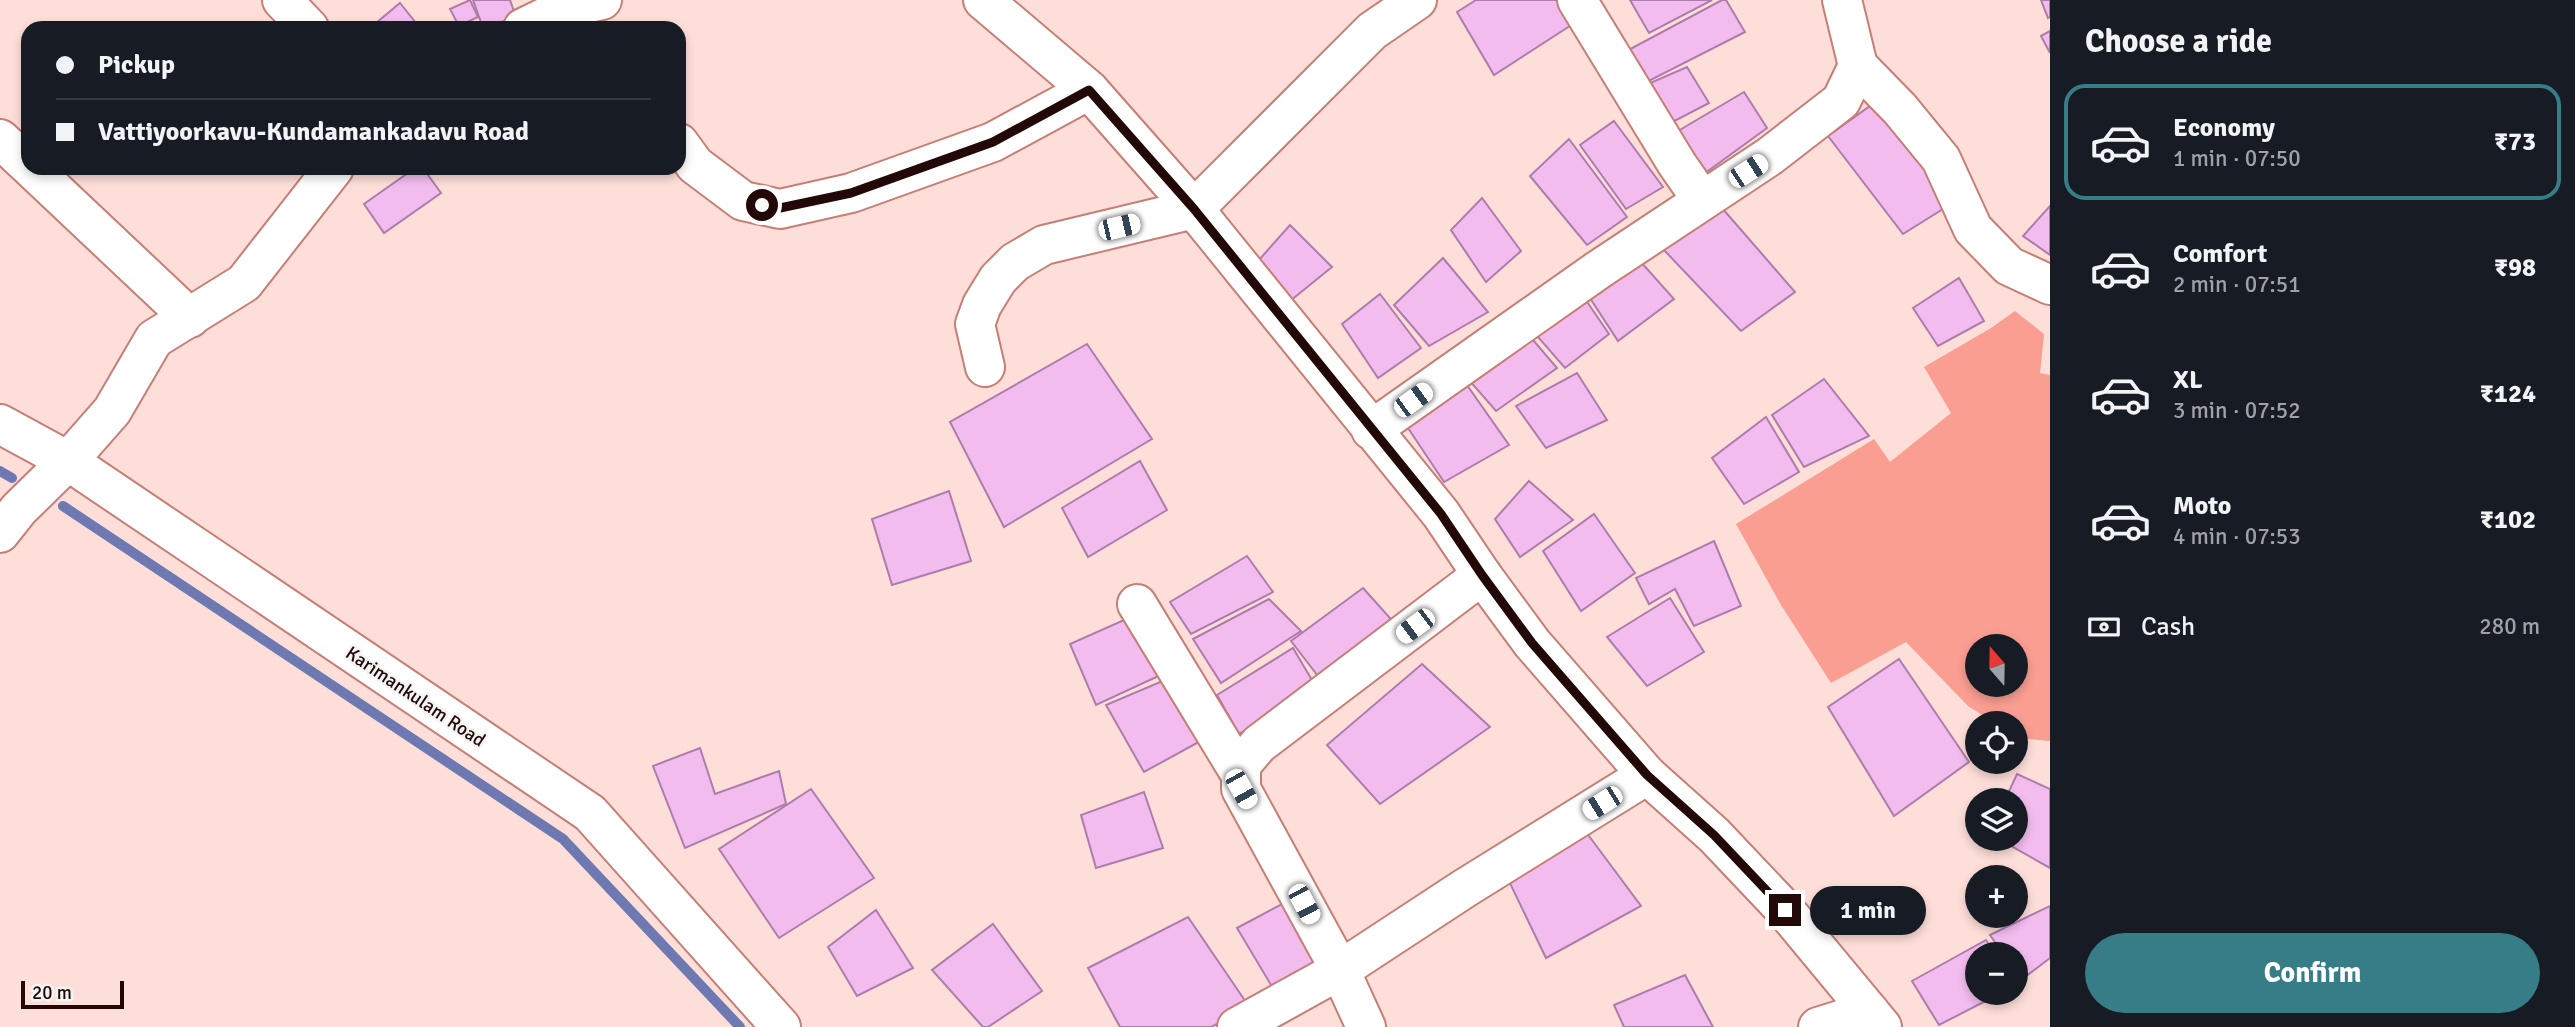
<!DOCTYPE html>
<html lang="en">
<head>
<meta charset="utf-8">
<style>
	body { margin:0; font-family:Signika,sans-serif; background:#242831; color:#f1f3f6; height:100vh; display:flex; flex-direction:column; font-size:26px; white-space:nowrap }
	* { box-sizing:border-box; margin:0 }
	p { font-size:23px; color:#9ea1a6 }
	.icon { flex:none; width:38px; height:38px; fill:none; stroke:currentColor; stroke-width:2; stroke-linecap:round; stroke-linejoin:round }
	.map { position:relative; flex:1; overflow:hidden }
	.panel { display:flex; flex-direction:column; background:#171b24; width:525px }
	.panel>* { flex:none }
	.hud { position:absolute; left:21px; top:21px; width:665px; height:154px; border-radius:21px; box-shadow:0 4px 10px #0003; display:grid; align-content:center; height:154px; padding:0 35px; background:#171b24 }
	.needle { width:46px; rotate:340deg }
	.fabs { position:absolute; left:1965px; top:634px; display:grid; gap:14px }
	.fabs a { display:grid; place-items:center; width:63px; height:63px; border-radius:50%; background:#171b24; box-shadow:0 4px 10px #0003; font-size:35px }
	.scale { position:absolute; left:21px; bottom:18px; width:103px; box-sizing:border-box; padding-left:7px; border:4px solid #220806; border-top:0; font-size:19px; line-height:24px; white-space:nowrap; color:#220806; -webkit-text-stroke:5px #f4f4f4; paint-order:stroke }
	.end { position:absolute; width:32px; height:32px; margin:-16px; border:9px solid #220806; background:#fff; box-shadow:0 0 0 4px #fff }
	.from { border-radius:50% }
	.bubble { position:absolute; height:49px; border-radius:24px; background:#171b24; box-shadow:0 4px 10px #0003; font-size:23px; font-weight:800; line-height:49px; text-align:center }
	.car { position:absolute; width:21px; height:42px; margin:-21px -10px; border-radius:9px; box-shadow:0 0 5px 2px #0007; background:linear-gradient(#fff 24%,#345 0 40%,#fff 0 76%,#345 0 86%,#fff 0) }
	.hud b { display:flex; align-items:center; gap:24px; height:66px; font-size:26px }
	.hud b+b { border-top:2px solid #363941 }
	.hud i { width:18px; height:18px; background:#f1f3f6 }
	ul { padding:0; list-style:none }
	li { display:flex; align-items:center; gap:21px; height:116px; margin:0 14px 10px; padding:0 21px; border:4px solid transparent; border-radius:21px }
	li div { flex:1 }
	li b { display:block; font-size:26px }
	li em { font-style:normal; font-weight:800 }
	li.on { border-color:#367d87 }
	li>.icon { width:63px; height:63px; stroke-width:1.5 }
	h2 { padding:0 35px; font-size:32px; line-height:84px }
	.pay { display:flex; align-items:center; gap:18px; height:77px; padding:0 35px; font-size:26px }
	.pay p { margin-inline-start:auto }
	.primary-button { display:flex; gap:14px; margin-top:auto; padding:14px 35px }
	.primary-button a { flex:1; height:80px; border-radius:42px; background:#367d87; color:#fff; font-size:28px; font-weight:800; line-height:80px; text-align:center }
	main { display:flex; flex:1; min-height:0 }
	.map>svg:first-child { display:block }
</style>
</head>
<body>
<main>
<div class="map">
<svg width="2050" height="1027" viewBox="0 0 2050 1027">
	<rect width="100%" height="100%" fill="#feded9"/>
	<path fill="#fa9e92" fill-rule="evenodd" d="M2015,311L2044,334L2040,373L2050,375V741L2019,738L2016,736V723H1995L1968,706L1906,642L1831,683L1781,605L1736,524L1874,439L1890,462L1951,413L1924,367L1991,328ZM1978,646H2016V684H1978Z"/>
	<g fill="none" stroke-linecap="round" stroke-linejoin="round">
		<g stroke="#6d79b0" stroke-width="10">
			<polyline points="0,471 12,478"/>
			<polyline points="63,506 563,839 740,1027"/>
		</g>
	</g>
	<g fill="#f2bcef" stroke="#ae7cac" stroke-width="2">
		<polygon points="470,0 478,17 459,26 450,9"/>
		<polygon points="473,0 510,0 516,17 483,28"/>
		<polygon points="1476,0 1562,0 1576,22 1494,75 1457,12"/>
		<polygon points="1630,0 1712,0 1649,33"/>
		<polygon points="1722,0 1726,0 1745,32 1637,87 1621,54"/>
		<polygon points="2041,0 2050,0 2050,17 2048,18"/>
		<polygon points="400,3 420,28 370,28"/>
		<polygon points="2050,31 2050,53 2041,36"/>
		<polygon points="1687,67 1709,103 1663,127 1641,87"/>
		<polygon points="1744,92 1767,128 1701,176 1673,134"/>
		<polygon points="1877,101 1951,204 1903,234 1828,136"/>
		<polygon points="1614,121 1663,187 1626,209 1580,145"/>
		<polygon points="1569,139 1627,217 1587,245 1530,176"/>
		<polygon points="415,168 423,168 441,193 384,233 364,204"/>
		<polygon points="1482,198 1521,251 1486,282 1451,230"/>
		<polygon points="2050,206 2050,255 2023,236"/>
		<polygon points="1722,208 1795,292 1741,331 1663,249"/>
		<polygon points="1290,225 1332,267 1290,301 1259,260"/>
		<polygon points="1443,258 1488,312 1429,346 1394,305"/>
		<polygon points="1640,261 1674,299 1618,341 1588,295"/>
		<polygon points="1959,278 1984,321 1938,346 1913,308"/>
		<polygon points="1581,293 1609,334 1565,368 1531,329"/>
		<polygon points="1380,294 1421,348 1378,378 1342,324"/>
		<polygon points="1522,327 1557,368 1496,411 1462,372"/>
		<polygon points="1087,344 1152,439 1004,527 950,422"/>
		<polygon points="1577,373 1607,420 1546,448 1516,406"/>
		<polygon points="1462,378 1509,445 1444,482 1404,422"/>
		<polygon points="1824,379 1869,436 1804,467 1772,415"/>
		<polygon points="1766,417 1799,472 1744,504 1712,458"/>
		<polygon points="1140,461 1167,510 1088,557 1062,508"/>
		<polygon points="1529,481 1573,520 1520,557 1495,519"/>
		<polygon points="949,491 971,561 892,585 872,519"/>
		<polygon points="1594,514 1635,573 1581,611 1543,551"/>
		<polygon points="1714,541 1741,606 1694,626 1675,589 1649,604 1636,578"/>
		<polygon points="1247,556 1273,592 1191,634 1170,602"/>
		<polygon points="1363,588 1398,627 1321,680 1291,641"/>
		<polygon points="1670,598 1704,652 1647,686 1607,637"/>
		<polygon points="1269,599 1301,631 1221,683 1193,639"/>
		<polygon points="1133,616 1165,673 1096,705 1070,644"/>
		<polygon points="1293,648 1316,687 1239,734 1217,695"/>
		<polygon points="1899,659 1969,762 1894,816 1828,707"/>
		<polygon points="1422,664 1490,727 1380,804 1327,745"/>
		<polygon points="1172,677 1206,738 1144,772 1106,705"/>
		<polygon points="700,748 715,794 779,771 786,804 685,848 653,766"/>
		<polygon points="2017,774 2050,789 2050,868 1997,838 2016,838 2016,800 2005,800"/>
		<polygon points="811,789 874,878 779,938 719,849"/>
		<polygon points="1144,792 1163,848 1096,868 1081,815"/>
		<polygon points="1583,828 1641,906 1546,958 1506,875"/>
		<polygon points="1282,904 1317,966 1274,990 1237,928"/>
		<polygon points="2050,906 2050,958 2021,980 2016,973 2016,954 2003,954 1990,935"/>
		<polygon points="876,910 913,968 857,996 828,947"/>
		<polygon points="1188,917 1250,1008 1211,1027 1120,1027 1088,968"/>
		<polygon points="993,924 1042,991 988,1027 983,1027 932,970"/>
		<polygon points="1986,940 1995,954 1978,954 1978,992 2003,992 1939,1025 1912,981"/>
		<polygon points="1685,975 1713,1027 1624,1027 1614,1005"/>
	</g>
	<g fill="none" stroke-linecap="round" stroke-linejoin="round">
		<defs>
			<g id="minor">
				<polyline points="282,0 309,28"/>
				<polyline points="983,0 1089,90 1194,209 1441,514 1482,575 1532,643 1647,775 1714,835 1785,910 1882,1027"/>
				<polyline points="1577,0 1677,164 1702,200"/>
				<polyline points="523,28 560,10 602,0"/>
				<polyline points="1858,66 1900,109 1941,159 1973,229 2009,266 2050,285"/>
				<polyline points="0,139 28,165"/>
				<polyline points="679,143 695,165 743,201 780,209 851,193 993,142 1089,90"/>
				<polyline points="31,168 190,318"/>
				<polyline points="985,367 975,324 982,305 998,279 1015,262 1044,245 1194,209 1372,31 1417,0"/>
				<polyline points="0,424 68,461 590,813 781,1027"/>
				<polyline points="1371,430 1598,270 1770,156 1841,101 1858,66 1842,0"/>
				<polyline points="0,533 19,509 68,461 112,411 154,339 244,283 334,168"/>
				<polyline points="1137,604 1241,775"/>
				<polyline points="1237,1027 1340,970 1465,888 1647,775"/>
				<polyline points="1366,1027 1340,970 1241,789 1241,765 1259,744 1482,575"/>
				<polyline points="1818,1027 1869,1011"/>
			</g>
		</defs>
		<use href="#minor" stroke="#c67e75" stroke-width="42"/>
		<use href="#minor" stroke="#fff" stroke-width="38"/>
	</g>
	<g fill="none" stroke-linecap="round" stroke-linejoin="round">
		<polyline stroke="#220806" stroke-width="9" points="762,205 780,208 851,193 993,142 1089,90 1194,209 1441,514 1482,575 1532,643 1647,775 1714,835 1785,910"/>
	</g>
	<g text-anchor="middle" stroke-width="5" stroke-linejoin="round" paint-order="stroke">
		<g font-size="19" fill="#220806" stroke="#f4f4f4">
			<text transform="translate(416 696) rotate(34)" y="7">Karimankulam Road</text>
		</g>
	</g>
</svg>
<div class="fabs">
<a><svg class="needle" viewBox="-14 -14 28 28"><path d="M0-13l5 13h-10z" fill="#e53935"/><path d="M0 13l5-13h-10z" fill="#9ea1a6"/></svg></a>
<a><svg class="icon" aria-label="locate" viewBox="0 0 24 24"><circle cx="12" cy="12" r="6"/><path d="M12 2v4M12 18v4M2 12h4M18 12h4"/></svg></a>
<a><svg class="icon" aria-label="layers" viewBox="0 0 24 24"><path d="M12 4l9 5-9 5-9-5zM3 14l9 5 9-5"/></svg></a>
<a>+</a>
<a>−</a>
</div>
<div class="scale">20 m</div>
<i class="end from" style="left:762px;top:205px"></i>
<i class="end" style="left:1785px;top:910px"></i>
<div class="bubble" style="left:1810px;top:886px;width:116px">1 min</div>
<i class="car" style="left:1748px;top:171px;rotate:57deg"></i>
<i class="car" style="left:1119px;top:227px;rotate:77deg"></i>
<i class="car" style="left:1413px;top:400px;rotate:54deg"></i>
<i class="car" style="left:1415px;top:626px;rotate:233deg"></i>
<i class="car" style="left:1241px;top:789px;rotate:151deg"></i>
<i class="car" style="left:1602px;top:803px;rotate:238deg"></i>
<i class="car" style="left:1304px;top:904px;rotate:152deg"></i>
<div class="hud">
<b><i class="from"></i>Pickup</b>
<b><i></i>Vattiyoorkavu-Kundamankadavu Road</b>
</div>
</div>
<section class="panel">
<h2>Choose a ride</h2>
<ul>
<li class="on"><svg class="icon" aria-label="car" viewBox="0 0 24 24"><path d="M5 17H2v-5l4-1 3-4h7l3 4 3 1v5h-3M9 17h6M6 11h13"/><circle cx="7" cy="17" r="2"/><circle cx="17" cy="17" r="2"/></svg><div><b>Economy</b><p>1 min · 07:50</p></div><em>₹73</em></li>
<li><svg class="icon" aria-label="car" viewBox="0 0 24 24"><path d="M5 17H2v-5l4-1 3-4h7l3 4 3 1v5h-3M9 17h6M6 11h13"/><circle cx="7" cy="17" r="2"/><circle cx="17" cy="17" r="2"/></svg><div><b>Comfort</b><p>2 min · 07:51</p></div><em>₹98</em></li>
<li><svg class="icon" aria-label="car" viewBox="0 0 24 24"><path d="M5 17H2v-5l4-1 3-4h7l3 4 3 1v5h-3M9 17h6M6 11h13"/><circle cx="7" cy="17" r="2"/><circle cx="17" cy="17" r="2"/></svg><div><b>XL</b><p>3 min · 07:52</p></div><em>₹124</em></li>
<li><svg class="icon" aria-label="car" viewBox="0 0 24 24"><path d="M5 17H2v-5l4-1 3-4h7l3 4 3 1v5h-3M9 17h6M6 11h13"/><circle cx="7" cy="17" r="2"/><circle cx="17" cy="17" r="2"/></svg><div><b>Moto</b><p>4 min · 07:53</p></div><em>₹102</em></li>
</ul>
<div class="pay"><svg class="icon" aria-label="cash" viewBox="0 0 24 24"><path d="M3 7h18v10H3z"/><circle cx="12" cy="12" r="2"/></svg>Cash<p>280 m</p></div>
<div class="primary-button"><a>Confirm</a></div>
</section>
</main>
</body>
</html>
